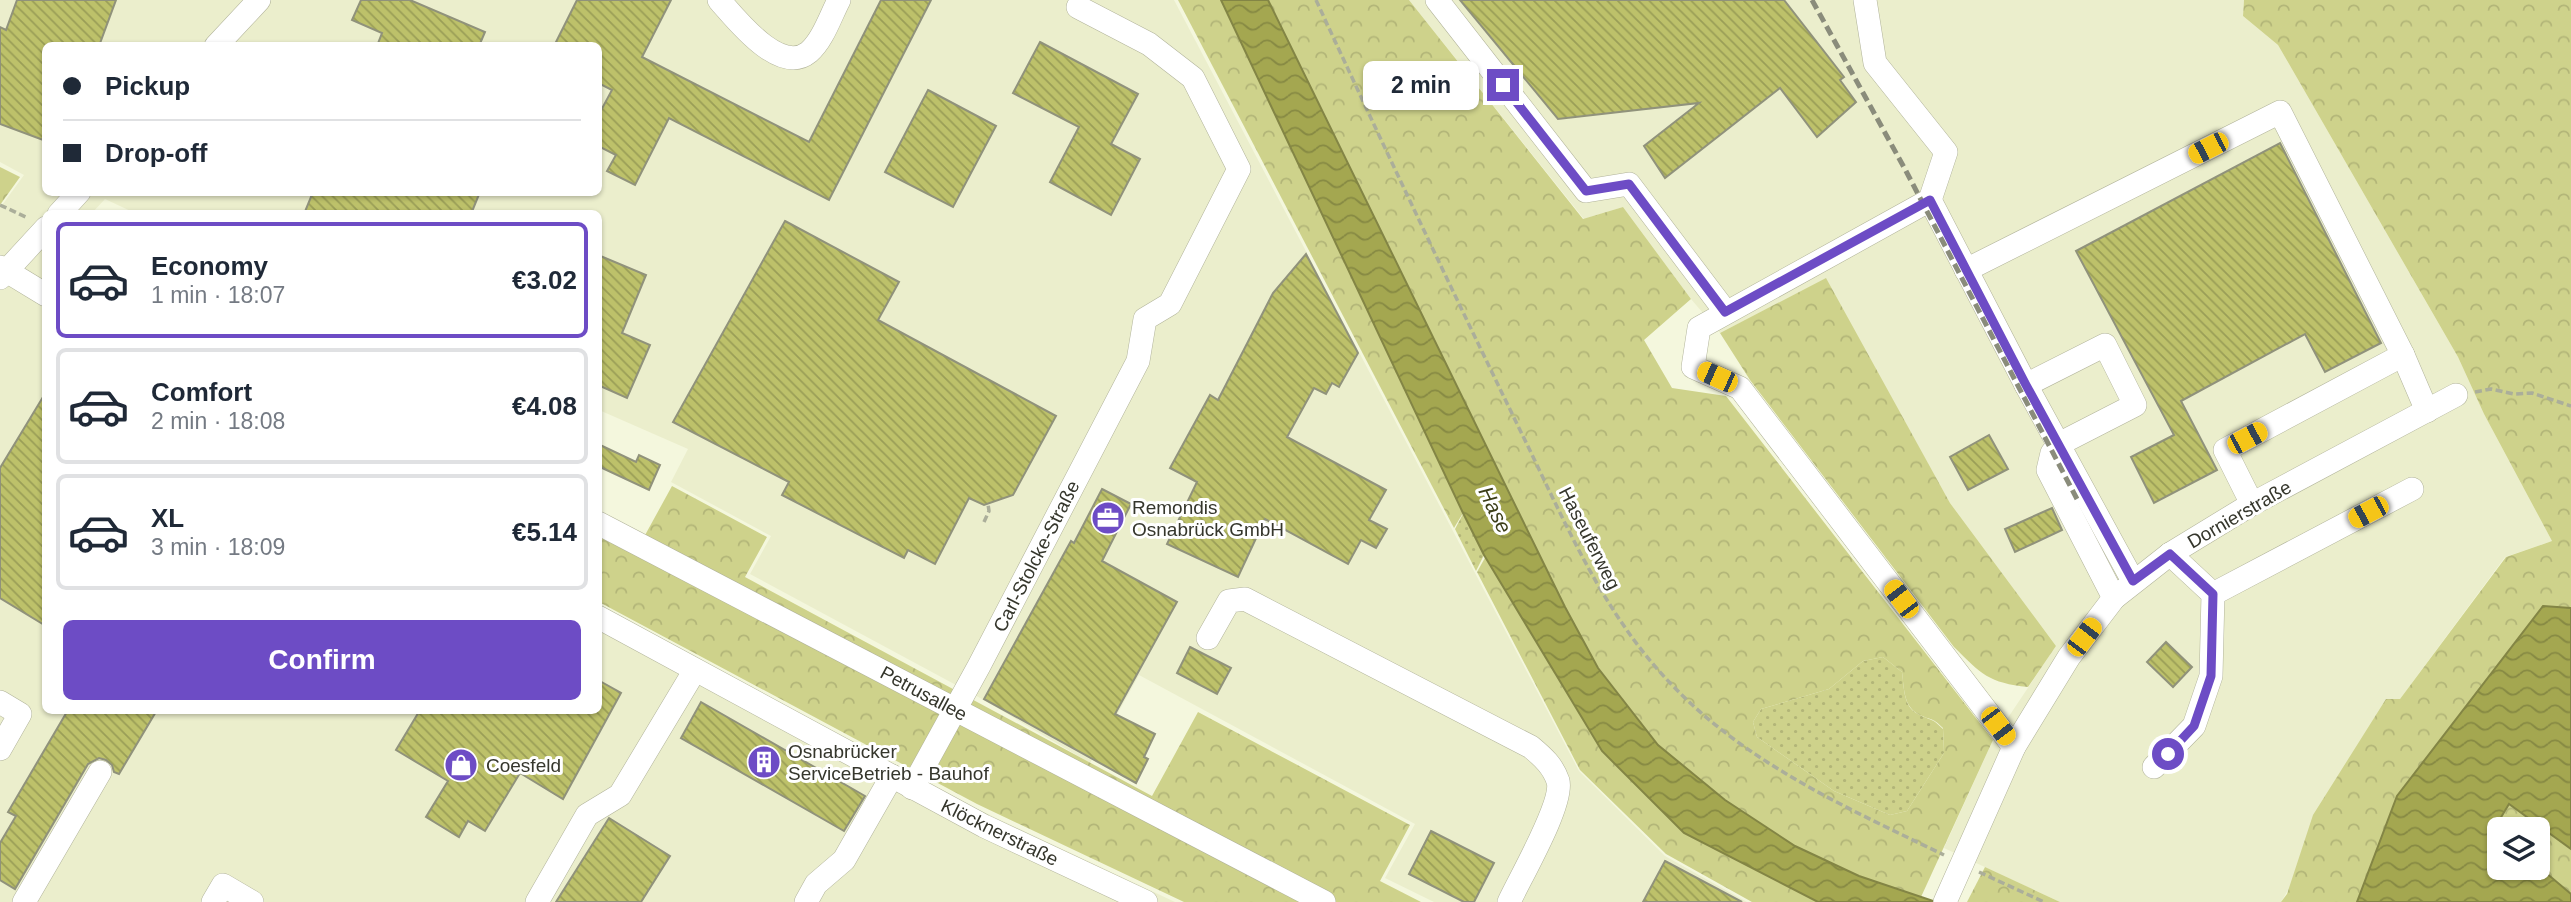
<!DOCTYPE html>
<html lang="en">
<head>
<meta charset="utf-8">
<style>
	body { margin:0; font-family:Arial,sans-serif; background:#f2f2f3; color:#1f2937; height:100vh; display:flex; flex-direction:column; font-size:26px; white-space:nowrap }
	* { box-sizing:border-box; margin:0 }
	p { font-size:23px; color:#747a83 }
	.icon { flex:none; width:38px; height:38px; fill:none; stroke:currentColor; stroke-width:2; stroke-linecap:round; stroke-linejoin:round }
	.map { position:relative; flex:1; overflow:hidden }
	.details { position:absolute; left:42px; top:210px; width:560px; height:504px; display:flex; flex-direction:column; background:#fff; border-radius:10px; box-shadow:0 2px 5px #0004 }
	.details>* { flex:none }
	.hud { position:absolute; left:42px; top:42px; width:560px; height:154px; border-radius:10px; box-shadow:0 2px 5px #0004; display:grid; align-content:center; height:154px; padding:0 21px; background:#fff }
	.buttons { position:absolute; left:2487px; top:817px; display:grid; gap:14px }
	.buttons a { display:grid; place-items:center; width:63px; height:63px; border-radius:10px; background:#fff; box-shadow:0 2px 5px #0004; font-size:35px }
	.end { position:absolute; width:32px; height:32px; margin:-16px; border:9px solid #6d4cc5; background:#fff; box-shadow:0 0 0 4px #fff }
	.from { border-radius:50% }
	.bubble { position:absolute; height:49px; border-radius:10px; background:#fff; box-shadow:0 2px 5px #0004; font-size:23px; font-weight:600; line-height:49px; text-align:center }
	.car { position:absolute; width:21px; height:42px; margin:-21px -10px; border-radius:9px; box-shadow:0 0 5px 2px #0007; background:linear-gradient(#f5c518 24%,#345 0 40%,#f5c518 0 76%,#345 0 86%,#f5c518 0) }
	.hud b { display:flex; align-items:center; gap:24px; height:66px; font-size:26px }
	.hud b+b { border-top:2px solid #e0e1e3 }
	.hud i { width:18px; height:18px; background:#1f2937 }
	ul { padding:12px 0 0; list-style:none }
	li { display:flex; align-items:center; gap:21px; height:116px; margin:0 14px 10px; padding:0 7px; border:4px solid #e0e1e3; border-radius:10px }
	li div { flex:1 }
	li b { display:block; font-size:26px }
	li em { font-style:normal; font-weight:600 }
	li.current { border-color:#6d4cc5 }
	li>.icon { width:63px; height:63px; stroke-width:1.5 }
	.action { display:flex; gap:14px; margin-top:auto; padding:14px 21px }
	.action a { flex:1; height:80px; border-radius:10px; background:#6d4cc5; color:#fff; font-size:28px; font-weight:600; line-height:80px; text-align:center }
	.map>svg:first-child { display:block }
</style>
</head>
<body>
<div class="map">
<svg width="2571" height="902" viewBox="0 0 2571 902">
	<defs>
		<pattern id="grass-dots" width="8" height="8" patternUnits="userSpaceOnUse" patternTransform="scale(1.75)"><rect width="8" height="8" fill="#ced28b"/><path d="M2 2h.1M6 6h.1" fill="none" stroke="#b2b578" stroke-width="1.8" stroke-linecap="round"/></pattern>
		<pattern id="forest-crowns" width="20" height="18" patternUnits="userSpaceOnUse" patternTransform="scale(1.75)"><rect width="20" height="18" fill="#ced28b"/><path d="M2 6a3 3 0 1 1 6 0M12 15a3 3 0 1 1 6 0" fill="none" stroke="#b2b578"/></pattern>
		<pattern id="water-waves" width="16" height="10" patternUnits="userSpaceOnUse" patternTransform="scale(1.75)"><rect width="16" height="10" fill="#a4a750"/><path d="M0 5q4-4 8 0t8 0" fill="none" stroke="#868943"/></pattern>
		<pattern id="building-back-hatch" width="6" height="6" patternUnits="userSpaceOnUse" patternTransform="scale(1.75)"><rect width="6" height="6" fill="#bdc16a"/><path d="M-1 5l2 2M0 0l6 6M5-1l2 2" fill="none" stroke="#9a9e57"/></pattern>
	</defs>
	<rect width="100%" height="100%" fill="#f4f7dd"/>
	<g fill="#ebeecc" fill-rule="evenodd">
		<path d="M0,0H1174L1579,771L1665,856L1747,902H1434L1385,878L1415,824L1139,675L1090,763L982,699L750,574L771,536L671,482L688,449L599,410L598,214H137L105,199L92,213L46,214V710H598L599,606L975,808L1175,902H0V208L24,175L0,162ZM46,46H598V192H46Z"/>
		<polygon points="1409,0 2244,0 2243,16 2278,45 2458,357 2484,414 2552,541 2505,557 2400,699 2281,902 2060,902 1944,848 1993,740 2056,646 1950,503 1825,279 1720,333 1691,299 1623,207 1584,219"/>
	</g>
	<g fill="url(#grass-dots)">
		<polygon points="1463,514 1484,555 1476,571 1455,529"/>
		<path d="M1883,657L1902,672C1904,686 1903,707 1918,714C1931,721 1931,717 1943,729L1944,753L1907,811L1890,815L1834,791L1757,737L1753,722L1761,709L1829,689L1863,661Z"/>
	</g>
	<g fill="url(#forest-crowns)" fill-rule="evenodd">
		<polygon points="1178,0 1221,0 1463,513 1454,528"/>
		<path d="M1268,0H1409L1583,219L1623,207L1691,299L1644,340L1672,388L1726,396L1993,740L1921,897L1859,876L1795,846L1725,800L1658,745L1598,668L1565,607ZM1883,657L1902,672C1904,686 1903,706 1918,714C1931,721 1931,716 1943,728L1944,753L1907,811L1890,815L1834,791L1757,737L1753,722L1761,709L1829,689L1863,661Z"/>
		<path d="M2244,0H2571V902H2281L2287,894L2313,815L2386,699H2400L2506,557L2552,541L2484,414L2458,357L2278,45L2243,16ZM2499,830H2538V868H2499Z"/>
		<polygon points="0,167 20,177 0,205"/>
		<path d="M1826,278L1950,503L2056,646L2028,687C1989,683 1981,674 1954,647L1750,380L1720,333Z"/>
		<polygon points="672,486 767,537 745,577 1152,796 1198,712 1410,825 1380,881 1421,902 1184,902 977,804 599,602 598,513 644,537"/>
		<polygon points="1486,556 1602,751 1684,833 1818,902 1752,902 1666,854 1580,770 1477,572"/>
		<polygon points="1985,867 2060,902 1967,902"/>
	</g>
	<g fill="url(#water-waves)" stroke="#838545" stroke-width="2">
		<polygon points="1221,0 1268,0 1565,607 1598,668 1658,745 1725,800 1795,846 1859,876 1936,902 1818,902 1684,833 1602,751 1484,555 1463,513"/>
		<polygon points="2543,606 2571,608 2571,849 2509,804 2494,829 2499,833 2499,868 2538,868 2538,866 2571,894 2571,902 2357,902 2397,796"/>
	</g>
	<g fill="url(#building-back-hatch)" stroke="#90927b" stroke-width="2">
		<polygon points="17,0 116,0 99,46 46,46 46,141 0,124 0,27 6,30"/>
		<polygon points="361,0 410,0 485,32 479,46 377,46 382,33 352,20"/>
		<polygon points="577,0 671,0 642,57 809,142 881,0 931,0 829,200 669,118 635,185 607,171 616,155 598,146 598,116 612,90 598,83 598,46 554,46"/>
		<polygon points="1460,0 1784,0 1844,77 1840,80 1856,102 1817,137 1780,88 1665,178 1644,146 1699,103 1558,119"/>
		<polygon points="1040,42 1138,94 1111,144 1140,159 1111,215 1050,182 1079,127 1013,93"/>
		<polygon points="928,90 996,126 953,207 885,172"/>
		<polygon points="2280,143 2381,343 2325,372 2305,334 2181,401 2217,470 2154,503 2131,457 2174,435 2076,251"/>
		<polygon points="313,192 480,192 471,214 304,214"/>
		<polygon points="785,221 899,282 878,320 1056,416 1013,495 984,505 969,498 935,564 908,550 904,558 782,495 789,482 673,422"/>
		<polygon points="1306,254 1358,353 1339,387 1332,383 1326,394 1314,388 1287,437 1386,490 1369,520 1387,529 1376,548 1361,540 1348,564 1265,519 1238,577 1167,544 1197,482 1170,468 1210,395 1218,400 1273,293"/>
		<polygon points="598,255 646,275 622,333 650,345 627,398 598,385"/>
		<polygon points="46,392 46,626 0,598 0,468"/>
		<polygon points="1989,435 2008,469 1968,490 1950,457"/>
		<polygon points="598,444 636,462 639,455 660,465 649,490 598,466"/>
		<polygon points="1102,489 1131,504 1102,561 1177,602 1115,714 1155,734 1144,757 1148,759 1136,783 984,699 1071,541 1074,543"/>
		<polygon points="2052,508 2062,530 2015,552 2005,529"/>
		<polygon points="2166,642 2192,667 2173,687 2147,662"/>
		<polygon points="1190,647 1231,668 1217,694 1177,673"/>
		<polygon points="598,680 621,693 563,799 520,773 485,831 468,821 459,837 426,817 448,781 396,750 420,710 598,710"/>
		<polygon points="701,702 865,796 844,831 681,738"/>
		<polygon points="68,710 157,710 119,774 114,772 112,765 106,760 99,758 88,764 15,889 0,880 0,843 16,816 8,812"/>
		<polygon points="609,818 670,856 641,902 556,902"/>
		<polygon points="1431,831 1494,863 1474,902 1464,902 1409,874"/>
		<polygon points="1665,861 1742,902 1643,902"/>
	</g>
	<g fill="none" stroke-linecap="round" stroke-linejoin="round">
		<defs>
			<g id="minor">
				<path d="M719,0C736,19 780,76 809,52C823,40 831,15 839,0"/>
				<polyline points="1437,0 1586,191 1629,184 1725,311"/>
				<polyline points="1865,0 1875,63 1946,152 1930,200 1699,328 1693,367 1740,388 2014,747"/>
				<polyline points="216,46 259,0"/>
				<polyline points="1930,200 2026,385 2133,581"/>
				<polyline points="59,214 79,192"/>
				<polyline points="0,267 46,295"/>
				<polyline points="1966,270 2280,112 2403,355 2225,450 2252,504"/>
				<polyline points="0,278 46,228"/>
				<polyline points="2403,355 2427,411"/>
				<polyline points="2026,385 2105,345 2135,405 2059,444 2052,453 2048,470 2114,598"/>
				<polyline points="598,523 1324,902"/>
				<polyline points="2213,594 2412,489"/>
				<polyline points="598,617 984,826 1146,902"/>
				<path d="M1208,638L1229,601L1245,599L1531,747C1543,757 1553,766 1558,781C1564,803 1520,878 1509,902"/>
				<polyline points="0,702 20,714 0,749"/>
				<polyline points="2154,767 2194,726 2211,676 2213,594 2170,554"/>
				<polyline points="912,788 979,666 1138,361 1145,319 1170,304 1239,169 1193,78 1149,44 1078,7"/>
				<polyline points="24,902 100,772"/>
				<polyline points="213,902 223,885 252,902"/>
				<polyline points="537,902 587,815 620,795 695,670"/>
				<polyline points="806,902 816,884 844,860 892,776"/>
				<polyline points="1945,902 2014,747 2069,657 2114,598 2170,554 2252,504 2456,395"/>
			</g>
		</defs>
		<use href="#minor" stroke="#b1b39a" stroke-width="24"/>
		<g stroke="#abae9a" stroke-width="3.5" stroke-dasharray="7 3.5" stroke-linecap="butt">
			<path d="M1316,0C1382,143 1450,286 1519,428C1564,519 1602,614 1674,687C1748,764 1849,809 1944,855"/>
			<polyline points="0,205 28,218"/>
			<polyline points="2475,392 2491,389 2514,394 2532,393 2571,406"/>
			<polyline points="984,522 989,511 988,504"/>
			<polyline points="1979,872 2044,902"/>
		</g>
		<use href="#minor" stroke="#fff" stroke-width="23"/>
		<polyline stroke="#8a8c7b" stroke-width="5" stroke-dasharray="10 5" stroke-linecap="butt" points="1812,0 1906,171 2077,499"/>
	</g>
	<g fill="none" stroke-linecap="round" stroke-linejoin="round">
		<polyline stroke="#6d4cc5" stroke-width="9" points="1503,85 1586,191 1629,184 1725,312 1930,200 2026,385 2133,581 2170,554 2213,594 2211,676 2194,726 2168,754"/>
	</g>
	<defs>
		<symbol id="office-disc" viewBox="-11 -11 22 22"><circle r="9.5" fill="#6d4cc5" stroke="#fff"/><path d="M-6-3h4V-5.5h4V-3h4V5H-6ZM-1-4.5V-3h2v-1.5ZM-6 0V1H6V0Z" fill="#fff"/></symbol>
		<symbol id="building-disc" viewBox="-11 -11 22 22"><circle r="9.5" fill="#6d4cc5" stroke="#fff"/><path d="M-4-6H4V6H1V3H-1V6H-4ZM-2.5-4.3h1.7v1.8h-1.7ZM.8-4.3h1.7v1.8H.8ZM-2.5-1h1.7V.8h-1.7ZM.8-1h1.7V.8H.8Z" fill="#fff"/></symbol>
		<symbol id="shop-disc" viewBox="-11 -11 22 22"><circle r="9.5" fill="#6d4cc5" stroke="#fff"/><path d="M-5-2.5h2.3a2.7 3.5 0 0 1 5.4 0H5L5.5 6h-11ZM-1.5-2.5h3a1.5 2.3 0 0 0-3 0Z" fill="#fff"/></symbol>
	</defs>
	<g fill-rule="evenodd">
		<use href="#office-disc" x="1089" y="499" width="38" height="38"/>
		<use href="#building-disc" x="745" y="743" width="38" height="38"/>
		<use href="#shop-disc" x="442" y="746" width="38" height="38"/>
	</g>
	<g text-anchor="middle" stroke-width="6" stroke-linejoin="round" paint-order="stroke">
		<g font-size="19" fill="#35362c" stroke="#fff" text-anchor="start">
			<text x="1132" y="514">Remondis<tspan x="1132" dy="22">Osnabrück GmbH</tspan></text>
			<text x="788" y="758">Osnabrücker<tspan x="788" dy="22">ServiceBetrieb - Bauhof</tspan></text>
			<text x="486" y="772">Coesfeld</text>
		</g>
		<g font-size="19" fill="#35362c" stroke="#fff">
			<text transform="translate(2239 514) rotate(-30)" y="7">Dornierstraße</text>
			<text transform="translate(1590 538) rotate(63)" y="7">Haseuferweg</text>
			<text transform="translate(1036 556) rotate(-63)" y="7">Carl-Stolcke-Straße</text>
			<text transform="translate(924 693) rotate(28)" y="7">Petrusallee</text>
			<text transform="translate(1000 832) rotate(26)" y="7">Klöcknerstraße</text>
		</g>
		<g font-size="21" font-style="italic" fill="#3c3e18" stroke="#fff">
			<text transform="translate(1495 510) rotate(64)" y="7">Hase</text>
		</g>
	</g>
</svg>
<div class="buttons">
<a><svg class="icon" aria-label="layers" viewBox="0 0 24 24"><path d="M12 4l9 5-9 5-9-5zM3 14l9 5 9-5"/></svg></a>
</div>
<i class="end from" style="left:2168px;top:754px"></i>
<i class="end" style="left:1503px;top:85px"></i>
<div class="bubble" style="left:1363px;top:61px;width:116px">2 min</div>
<i class="car" style="left:2208px;top:148px;rotate:243deg"></i>
<i class="car" style="left:1717px;top:377px;rotate:294deg"></i>
<i class="car" style="left:2247px;top:438px;rotate:62deg"></i>
<i class="car" style="left:2368px;top:512px;rotate:242deg"></i>
<i class="car" style="left:1901px;top:599px;rotate:323deg"></i>
<i class="car" style="left:2084px;top:637px;rotate:37deg"></i>
<i class="car" style="left:1998px;top:726px;rotate:143deg"></i>
<div class="hud">
<b><i class="from"></i>Pickup</b>
<b><i></i>Drop-off</b>
</div>
<section class="details">
<ul>
<li class="current"><svg class="icon" aria-label="car" viewBox="0 0 24 24"><path d="M5 17H2v-5l4-1 3-4h7l3 4 3 1v5h-3M9 17h6M6 11h13"/><circle cx="7" cy="17" r="2"/><circle cx="17" cy="17" r="2"/></svg><div><b>Economy</b><p>1 min · 18:07</p></div><em>€3.02</em></li>
<li><svg class="icon" aria-label="car" viewBox="0 0 24 24"><path d="M5 17H2v-5l4-1 3-4h7l3 4 3 1v5h-3M9 17h6M6 11h13"/><circle cx="7" cy="17" r="2"/><circle cx="17" cy="17" r="2"/></svg><div><b>Comfort</b><p>2 min · 18:08</p></div><em>€4.08</em></li>
<li><svg class="icon" aria-label="car" viewBox="0 0 24 24"><path d="M5 17H2v-5l4-1 3-4h7l3 4 3 1v5h-3M9 17h6M6 11h13"/><circle cx="7" cy="17" r="2"/><circle cx="17" cy="17" r="2"/></svg><div><b>XL</b><p>3 min · 18:09</p></div><em>€5.14</em></li>
</ul>
<div class="action"><a>Confirm</a></div>
</section>
</div>
</body>
</html>
